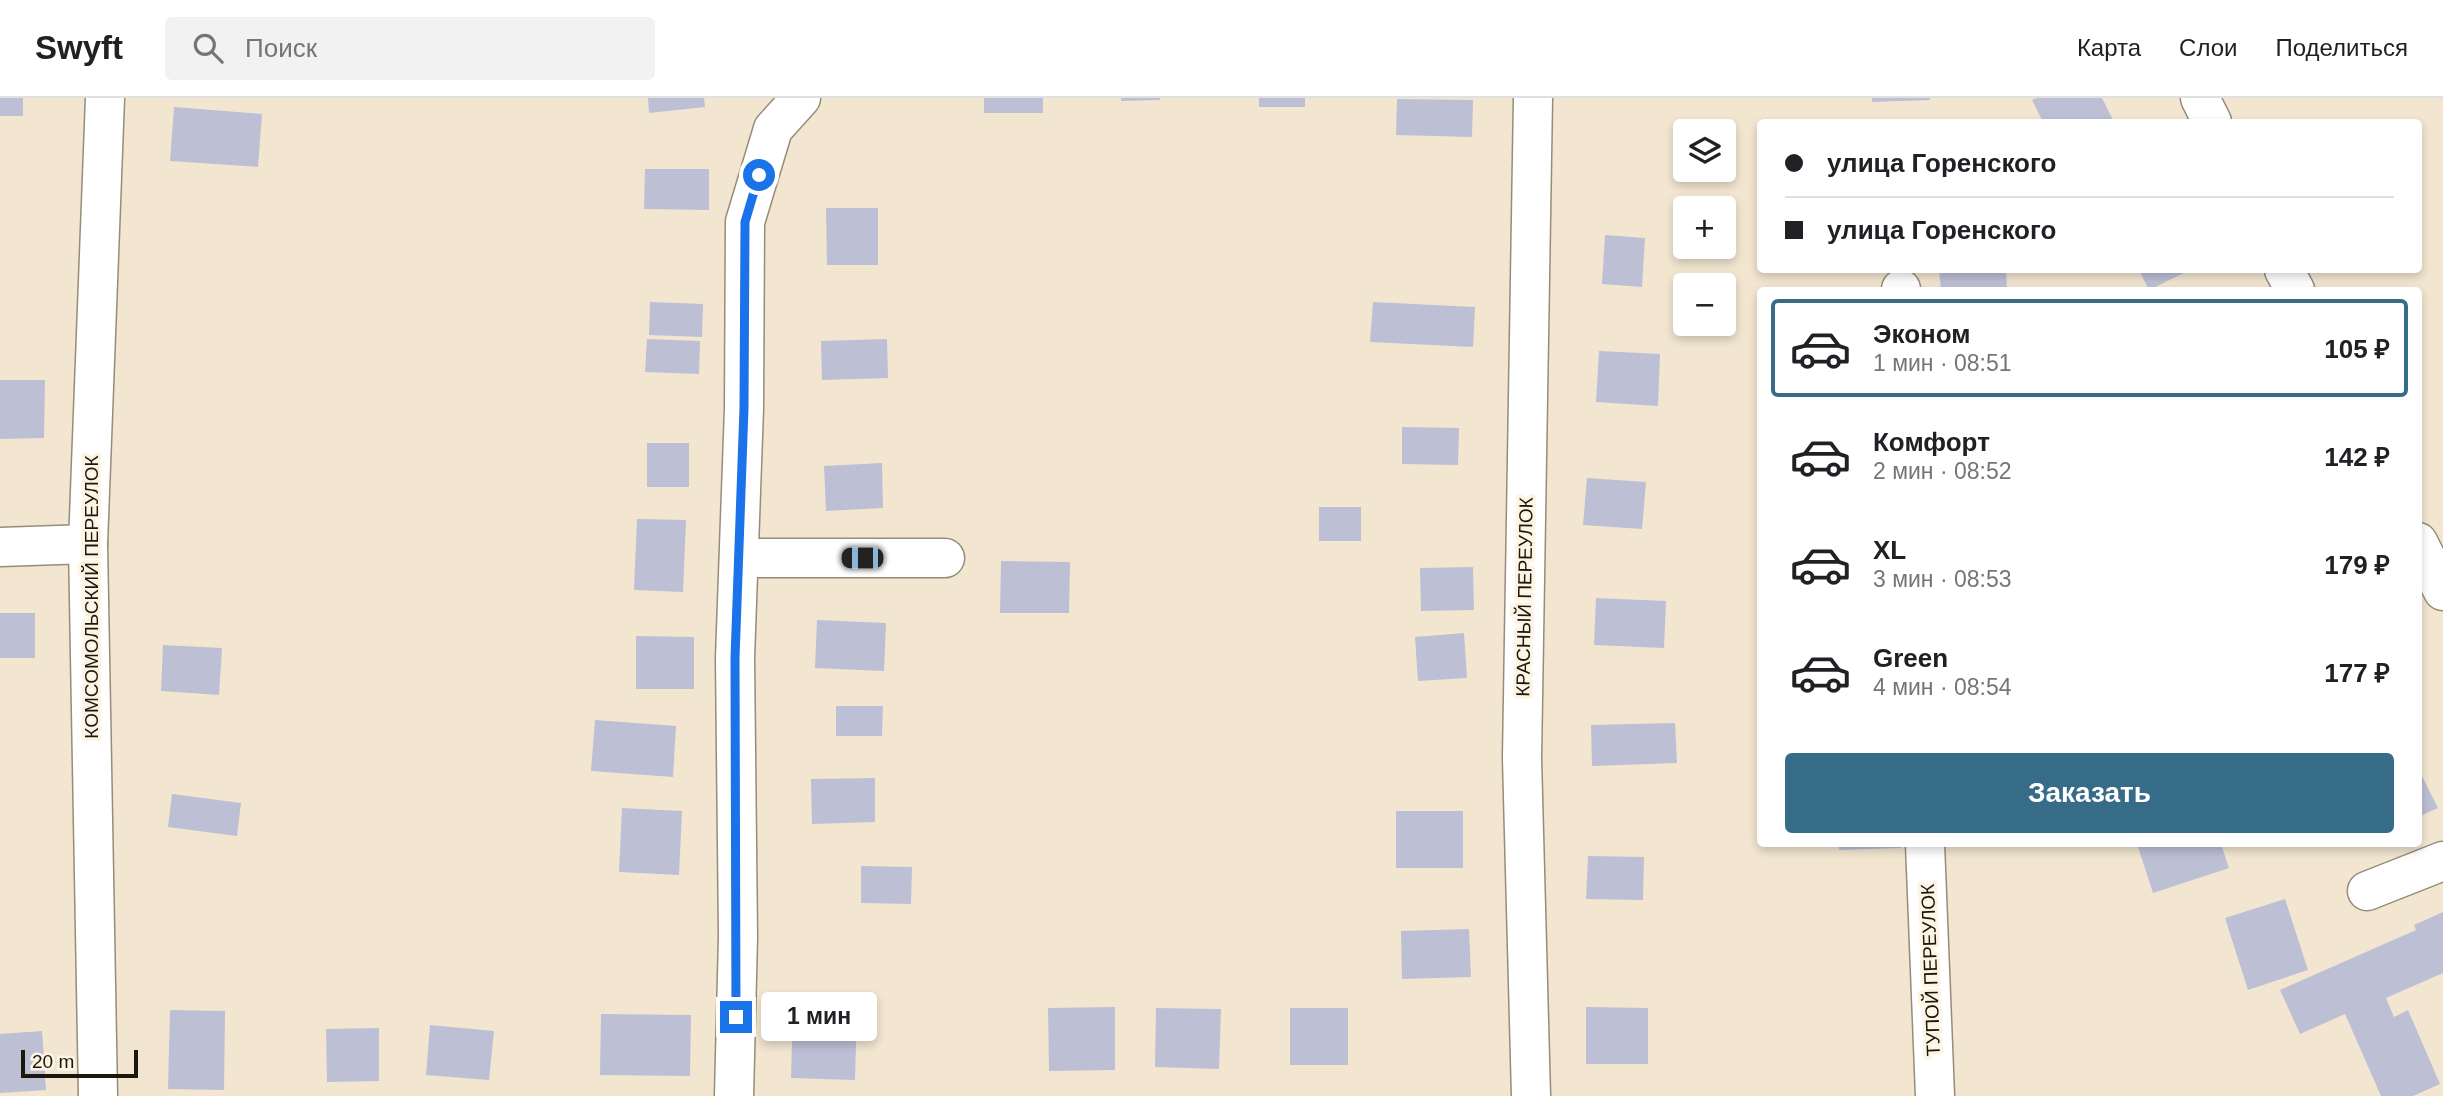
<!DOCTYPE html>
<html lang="ru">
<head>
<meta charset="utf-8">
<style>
	body { margin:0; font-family:Helvetica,sans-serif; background:#f2f2f2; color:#202124; height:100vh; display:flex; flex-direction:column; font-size:26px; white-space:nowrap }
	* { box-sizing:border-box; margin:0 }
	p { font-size:23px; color:#757577 }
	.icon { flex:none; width:38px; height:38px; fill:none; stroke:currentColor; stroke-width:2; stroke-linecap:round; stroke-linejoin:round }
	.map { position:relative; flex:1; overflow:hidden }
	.sheet { position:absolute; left:1757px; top:189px; width:665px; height:560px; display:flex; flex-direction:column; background:#fff; border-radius:7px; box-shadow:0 4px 10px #0003 }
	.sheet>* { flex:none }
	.banner { position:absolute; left:1757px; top:21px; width:665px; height:154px; border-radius:7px; box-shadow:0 4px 10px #0003; display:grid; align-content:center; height:154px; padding:0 28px; background:#fff }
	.fabs { position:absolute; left:1673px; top:21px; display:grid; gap:14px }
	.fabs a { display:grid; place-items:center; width:63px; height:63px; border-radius:7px; background:#fff; box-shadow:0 4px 10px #0003; font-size:35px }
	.scale { position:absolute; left:21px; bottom:18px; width:117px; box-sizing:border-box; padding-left:7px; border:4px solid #1b170f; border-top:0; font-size:19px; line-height:24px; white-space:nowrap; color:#1b170f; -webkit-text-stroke:5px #fdf4e3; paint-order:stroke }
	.end { position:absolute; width:32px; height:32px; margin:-16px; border:9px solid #1a73e8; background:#fff; box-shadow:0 0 0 4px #fff }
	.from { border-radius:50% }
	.bubble { position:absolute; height:49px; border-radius:7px; background:#fff; box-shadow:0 4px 10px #0003; font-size:23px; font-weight:700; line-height:49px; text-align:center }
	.car { position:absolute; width:21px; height:42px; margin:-21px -10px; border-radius:9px; box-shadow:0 0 5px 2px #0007; background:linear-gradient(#222 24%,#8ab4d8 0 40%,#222 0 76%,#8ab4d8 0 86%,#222 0) }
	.banner b { display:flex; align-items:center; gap:24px; height:66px; font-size:26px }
	.banner b+b { border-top:2px solid #e0e0e0 }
	.banner i { width:18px; height:18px; background:#202124 }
	ul { padding:12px 0 0; list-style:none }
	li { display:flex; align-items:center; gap:21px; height:98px; margin:0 14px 10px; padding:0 14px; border:4px solid transparent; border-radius:7px }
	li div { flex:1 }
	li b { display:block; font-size:26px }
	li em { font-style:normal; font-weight:700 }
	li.selected { border-color:#376c88 }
	li>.icon { width:63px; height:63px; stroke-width:1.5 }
	.button { display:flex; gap:14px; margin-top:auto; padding:14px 28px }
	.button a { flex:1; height:80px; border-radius:7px; background:#376c88; color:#fff; font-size:28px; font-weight:700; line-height:80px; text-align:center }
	header { display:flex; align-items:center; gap:42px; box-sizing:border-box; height:98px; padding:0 35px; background:#fff; border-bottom:2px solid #e0e0e0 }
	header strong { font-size:33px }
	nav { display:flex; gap:38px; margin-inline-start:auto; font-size:24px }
	.search { width:490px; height:63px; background:#f2f2f2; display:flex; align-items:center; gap:18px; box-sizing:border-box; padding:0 24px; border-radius:7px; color:#757577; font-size:26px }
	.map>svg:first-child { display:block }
</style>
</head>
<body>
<header>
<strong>Swyft</strong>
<div class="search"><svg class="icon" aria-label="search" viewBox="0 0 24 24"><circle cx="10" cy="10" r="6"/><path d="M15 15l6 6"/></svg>Поиск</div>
<nav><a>Карта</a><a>Слои</a><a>Поделиться</a></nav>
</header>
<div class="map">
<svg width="2443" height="998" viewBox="0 0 2443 998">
	<rect width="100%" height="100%" fill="#f2e6d1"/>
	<g fill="#bdbfd5">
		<rect x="0" y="0" width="23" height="18"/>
		<polygon points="648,0 704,0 705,9 649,15"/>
		<rect x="984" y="0" width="59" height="15"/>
		<polygon points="1121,0 1160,0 1160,2 1121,3"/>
		<rect x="1259" y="0" width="46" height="9"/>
		<polygon points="1872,0 1930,0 1930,2 1872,4"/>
		<polygon points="2037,0 2102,0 2114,24 2043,24 2032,2"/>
		<polygon points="1397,1 1473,2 1472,39 1396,37"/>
		<polygon points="174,9 262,16 258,69 170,63"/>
		<polygon points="645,71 709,71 709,112 644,111"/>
		<polygon points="826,110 878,110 878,167 827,167"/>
		<polygon points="1605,137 1645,140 1642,189 1602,186"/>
		<polygon points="1939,172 2006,172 2007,192 1941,192"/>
		<polygon points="2139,172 2190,172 2149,192"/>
		<polygon points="650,204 703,206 702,239 649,237"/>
		<polygon points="1373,204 1475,209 1473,249 1370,244"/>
		<polygon points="647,241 700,243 699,276 645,274"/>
		<polygon points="887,241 888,280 822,282 821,243"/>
		<polygon points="1599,253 1660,256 1658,308 1596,304"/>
		<polygon points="0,282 45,282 44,340 0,341"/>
		<polygon points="1402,329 1459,330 1458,367 1402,366"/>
		<rect x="647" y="345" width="42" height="44"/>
		<polygon points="882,365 883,410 826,413 824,368"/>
		<polygon points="1587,380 1646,384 1642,431 1583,427"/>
		<rect x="1319" y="409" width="42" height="34"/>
		<polygon points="637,421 686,422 683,494 634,492"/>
		<polygon points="1001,463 1070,464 1069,515 1000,515"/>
		<polygon points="1473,469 1474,512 1421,513 1420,470"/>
		<polygon points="1596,500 1666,503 1664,550 1594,547"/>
		<rect x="0" y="515" width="35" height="45"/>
		<polygon points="817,522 886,525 884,573 815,570"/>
		<polygon points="1464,535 1467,580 1418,583 1415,539"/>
		<polygon points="636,538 694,539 694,591 636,591"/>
		<polygon points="163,547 222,550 219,597 161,593"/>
		<polygon points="836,608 883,608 882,638 836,638"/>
		<polygon points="595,622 676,628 673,679 591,673"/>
		<polygon points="1675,625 1677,665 1592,668 1591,627"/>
		<polygon points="2418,670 2438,710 2418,719"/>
		<polygon points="875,680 875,724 812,726 811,681"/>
		<polygon points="172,696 241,705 237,738 168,729"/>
		<polygon points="622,710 682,713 679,777 619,774"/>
		<rect x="1396" y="713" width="67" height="57"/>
		<polygon points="1839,746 1901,746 1901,750 1839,752"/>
		<polygon points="2137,746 2221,746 2229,770 2153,795"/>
		<polygon points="1588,758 1644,759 1643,802 1586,801"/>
		<polygon points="861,768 912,769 911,806 861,805"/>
		<polygon points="2285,801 2308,872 2248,892 2225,820"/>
		<polygon points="2443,814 2443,875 2386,900 2394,919 2408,912 2440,986 2413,998 2381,998 2345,916 2300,936 2280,892 2416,832 2414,827"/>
		<polygon points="1469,831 1471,879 1402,881 1401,833"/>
		<polygon points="1115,909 1115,972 1049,973 1048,910"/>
		<polygon points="1586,909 1648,910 1648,966 1586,966"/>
		<polygon points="793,910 857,911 855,982 791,980"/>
		<polygon points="1156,910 1221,911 1219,971 1155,969"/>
		<rect x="1290" y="910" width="58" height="57"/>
		<polygon points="170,912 225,913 224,992 168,991"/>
		<polygon points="601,916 691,917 690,978 600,977"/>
		<polygon points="430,927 494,933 489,982 426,977"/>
		<polygon points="379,930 379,983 327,984 326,931"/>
		<polygon points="42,933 46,992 0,995 0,936"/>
	</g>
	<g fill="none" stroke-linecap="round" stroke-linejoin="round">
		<defs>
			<g id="minor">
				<polyline points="2200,0 2212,24"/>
				<polyline points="2284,172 2295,192"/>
				<polyline points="1901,191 1901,192"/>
				<polyline points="2418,444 2443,493"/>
				<polyline points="0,449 88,446"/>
				<polyline points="739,460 945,460"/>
				<polyline points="1925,746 1935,998"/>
				<polyline points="2367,793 2443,763"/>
				<polyline points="98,998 88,446 105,0"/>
				<polyline points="734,998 738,839 735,560 744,310 745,124 773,31 801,0"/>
				<polyline points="1531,998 1522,660 1533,0"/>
			</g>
		</defs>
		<use href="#minor" stroke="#978c79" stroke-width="41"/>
		<use href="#minor" stroke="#fff" stroke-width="38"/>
	</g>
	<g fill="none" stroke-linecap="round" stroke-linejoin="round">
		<polyline stroke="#1a73e8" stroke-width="9" points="736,919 735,560 744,310 745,124 759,77"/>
	</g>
	<g text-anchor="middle" stroke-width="7" stroke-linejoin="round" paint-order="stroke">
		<g font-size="19" fill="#1b170f" stroke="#fdf4e3">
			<text transform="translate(91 499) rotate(-90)" y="7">КОМСОМОЛЬСКИЙ ПЕРЕУЛОК</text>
			<text transform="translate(1524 499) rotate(-89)" y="7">КРАСНЫЙ ПЕРЕУЛОК</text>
			<text transform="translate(1930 872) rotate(-92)" y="7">ТУПОЙ ПЕРЕУЛОК</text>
		</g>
	</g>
</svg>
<div class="fabs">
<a><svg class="icon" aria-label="layers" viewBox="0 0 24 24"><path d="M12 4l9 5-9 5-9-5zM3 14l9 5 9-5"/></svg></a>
<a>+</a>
<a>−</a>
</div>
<div class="scale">20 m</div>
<i class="end from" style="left:759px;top:77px"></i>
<i class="end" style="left:736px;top:919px"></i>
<div class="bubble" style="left:761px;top:894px;width:116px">1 мин</div>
<i class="car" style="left:862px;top:460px;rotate:270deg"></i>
<div class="banner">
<b><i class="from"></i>улица Горенского</b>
<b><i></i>улица Горенского</b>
</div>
<section class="sheet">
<ul>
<li class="selected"><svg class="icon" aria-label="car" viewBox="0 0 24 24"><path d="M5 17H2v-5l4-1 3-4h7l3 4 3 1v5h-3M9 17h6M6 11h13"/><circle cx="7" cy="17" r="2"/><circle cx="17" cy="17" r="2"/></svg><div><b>Эконом</b><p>1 мин · 08:51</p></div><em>105 ₽</em></li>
<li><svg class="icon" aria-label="car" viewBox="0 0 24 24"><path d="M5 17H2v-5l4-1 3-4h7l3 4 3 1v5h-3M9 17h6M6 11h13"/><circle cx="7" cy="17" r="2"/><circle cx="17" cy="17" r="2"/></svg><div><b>Комфорт</b><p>2 мин · 08:52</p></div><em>142 ₽</em></li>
<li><svg class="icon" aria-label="car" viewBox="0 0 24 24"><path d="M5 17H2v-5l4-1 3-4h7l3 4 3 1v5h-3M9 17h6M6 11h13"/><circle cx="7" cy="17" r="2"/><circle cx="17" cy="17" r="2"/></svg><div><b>XL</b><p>3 мин · 08:53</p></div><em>179 ₽</em></li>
<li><svg class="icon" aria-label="car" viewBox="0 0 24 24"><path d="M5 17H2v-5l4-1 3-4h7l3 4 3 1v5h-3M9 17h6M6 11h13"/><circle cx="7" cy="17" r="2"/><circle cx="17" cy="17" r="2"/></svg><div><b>Green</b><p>4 мин · 08:54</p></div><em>177 ₽</em></li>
</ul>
<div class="button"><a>Заказать</a></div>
</section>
</div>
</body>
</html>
